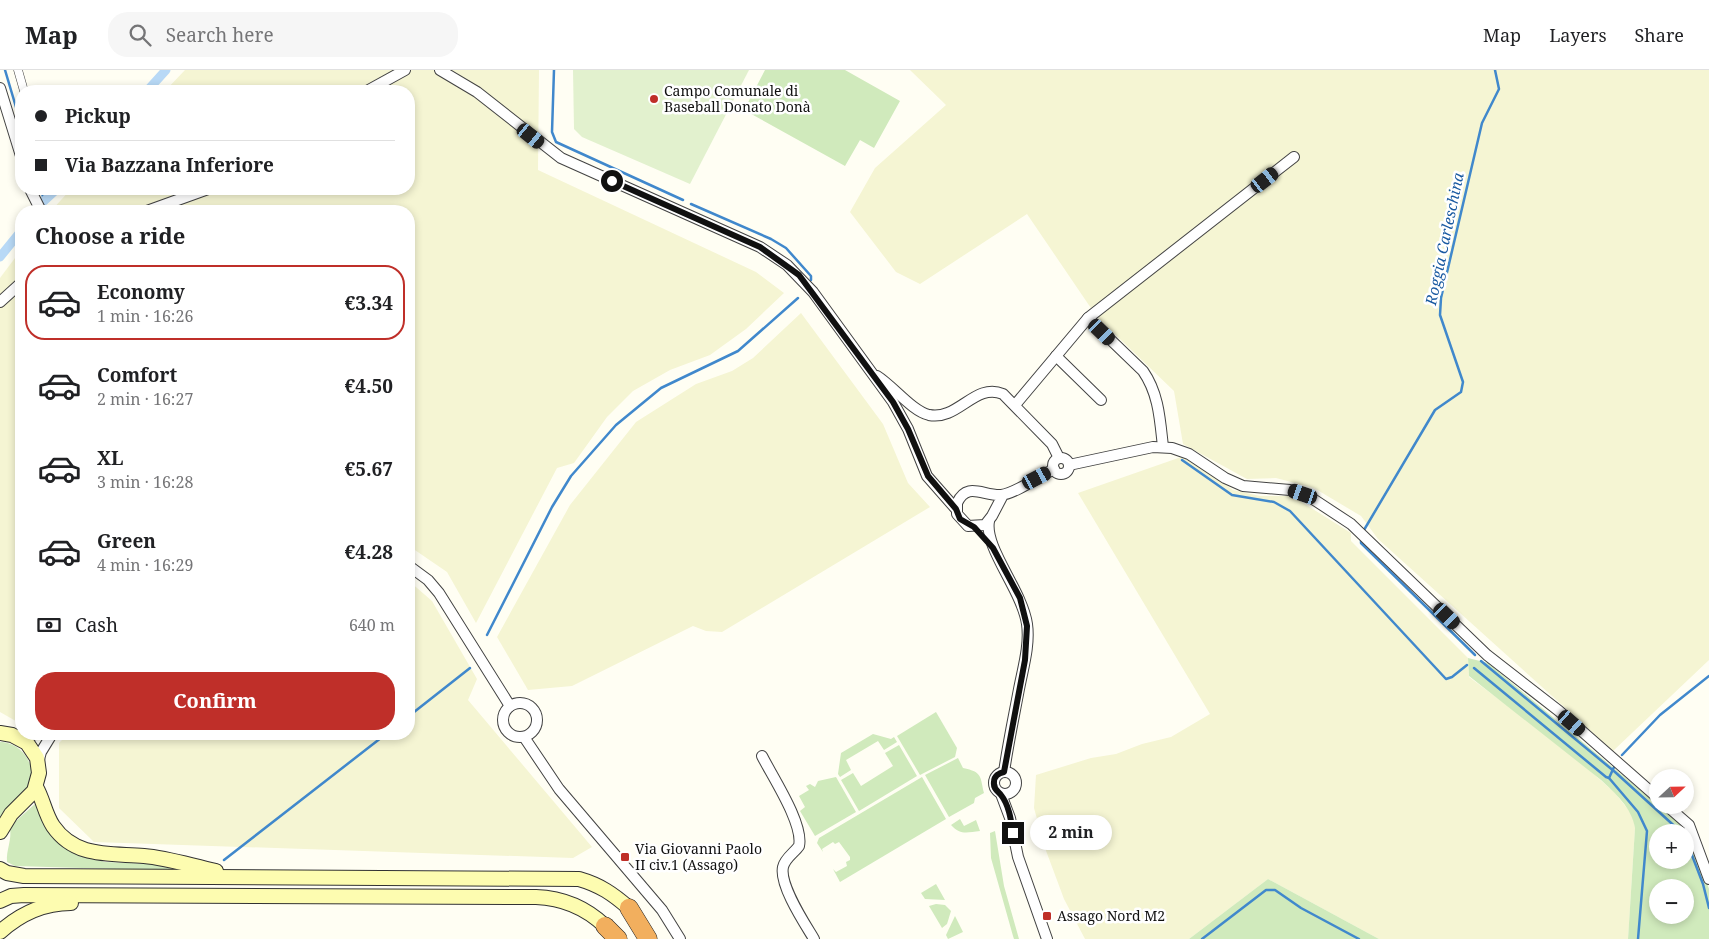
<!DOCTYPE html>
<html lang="en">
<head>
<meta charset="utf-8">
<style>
	body { margin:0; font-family:"Noto Serif",serif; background:#f6f6f6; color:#202124; height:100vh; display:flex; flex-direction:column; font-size:19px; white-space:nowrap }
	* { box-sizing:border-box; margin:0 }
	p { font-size:16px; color:#757577 }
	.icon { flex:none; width:28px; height:28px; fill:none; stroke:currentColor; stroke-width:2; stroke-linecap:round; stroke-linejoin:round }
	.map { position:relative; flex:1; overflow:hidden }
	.sheet { position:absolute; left:15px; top:135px; width:400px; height:535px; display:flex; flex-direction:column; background:#fff; border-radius:20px; box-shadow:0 2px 8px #0003 }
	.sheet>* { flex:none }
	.guide { position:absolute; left:15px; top:15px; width:400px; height:110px; border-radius:20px; box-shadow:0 2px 8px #0003; display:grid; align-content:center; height:110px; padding:0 20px; background:#fff }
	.needle { width:32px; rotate:68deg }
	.controls { position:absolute; left:1649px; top:699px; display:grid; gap:10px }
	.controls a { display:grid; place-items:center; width:45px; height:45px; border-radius:50%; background:#fff; box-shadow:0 2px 8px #0003; font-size:25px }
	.end { position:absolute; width:22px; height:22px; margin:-11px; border:6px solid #101010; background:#fff; box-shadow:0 0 0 2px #fff }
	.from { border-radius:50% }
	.bubble { position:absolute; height:35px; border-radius:18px; background:#fff; box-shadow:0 2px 8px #0003; font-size:16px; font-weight:700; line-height:35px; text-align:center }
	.car { position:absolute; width:15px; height:30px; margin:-15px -8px; border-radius:6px; box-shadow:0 0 4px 1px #0007; background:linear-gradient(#222 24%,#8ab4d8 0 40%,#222 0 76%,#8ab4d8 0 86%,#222 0) }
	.guide b { display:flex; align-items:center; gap:18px; height:48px; font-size:19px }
	.guide b+b { border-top:1px solid #e0e0e0 }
	.guide i { width:12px; height:12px; background:#202124 }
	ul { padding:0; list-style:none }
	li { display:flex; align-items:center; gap:15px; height:75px; margin:0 10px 8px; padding:0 10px; border:2px solid transparent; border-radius:20px }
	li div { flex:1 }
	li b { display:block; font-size:19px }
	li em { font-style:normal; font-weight:700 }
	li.active { border-color:#bf2f29 }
	li>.icon { width:45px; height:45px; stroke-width:1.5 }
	h2 { padding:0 20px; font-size:22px; line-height:60px }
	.pay { display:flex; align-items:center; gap:12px; height:55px; padding:0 20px; font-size:19px }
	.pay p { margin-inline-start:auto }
	.primary-button { display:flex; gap:10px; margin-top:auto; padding:10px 20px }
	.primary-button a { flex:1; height:58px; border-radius:20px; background:#bf2f29; color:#fff; font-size:20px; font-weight:700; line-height:58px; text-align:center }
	header { display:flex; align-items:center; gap:30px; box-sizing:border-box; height:70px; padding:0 25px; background:#fff; border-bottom:1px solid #e0e0e0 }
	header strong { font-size:24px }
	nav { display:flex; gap:28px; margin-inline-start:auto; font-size:18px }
	.search { width:350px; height:45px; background:#f6f6f6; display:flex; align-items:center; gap:12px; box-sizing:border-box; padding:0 18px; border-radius:20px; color:#757577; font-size:19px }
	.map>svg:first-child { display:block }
</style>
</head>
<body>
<header>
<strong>Map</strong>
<div class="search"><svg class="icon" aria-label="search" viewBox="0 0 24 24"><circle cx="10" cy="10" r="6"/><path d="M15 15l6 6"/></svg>Search here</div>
<nav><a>Map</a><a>Layers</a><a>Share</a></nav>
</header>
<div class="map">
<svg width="1709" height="869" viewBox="0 0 1709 869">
	<rect width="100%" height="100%" fill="#fffef3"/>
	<g fill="#f5f5d3">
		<polygon points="185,0 539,0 538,100 756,202 784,223 746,259 710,285 670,300 633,321 607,347 574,393 557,398 476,553 447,502 409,476 409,141 51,141 71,119 409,119 409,21 165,21"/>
		<polygon points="910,0 1709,0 1709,590 1613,681 1378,469 1361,446 1314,418 1276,408 1247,409 1183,374 1174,321 1097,247 1027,144 920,214 896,202 850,142 875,98 946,35"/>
		<polygon points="21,180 21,654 0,642 0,208"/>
		<polygon points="801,243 883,354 908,413 930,437 722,562 706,561 693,556 572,616 528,620 497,567 570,435 636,352 696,314 732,301 753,288"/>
		<polygon points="1184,386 1233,420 1260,426 1292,426 1351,463 1351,471 1468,588 1469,607 1564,678 1614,722 1634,747 1635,758 1628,869 1379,869 1268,809 1189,869 1085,869 1064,829 1045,778 1034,738 1036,705 1091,688 1116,684 1142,674 1171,667 1210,644 1078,423"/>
		<polygon points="409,511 432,531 477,609 468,630 592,777 573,788 94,772 59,738 59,673 68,664 409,664"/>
	</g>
	<g fill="#d0eabc" fill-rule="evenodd">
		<polygon points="765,0 845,0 900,31 874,78 860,70 845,96 744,40"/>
		<path d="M1468,588L1488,593L1676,750L1685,762H1658V790H1685V763L1693,774L1709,819V869H1628L1635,758C1632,738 1615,723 1601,710L1469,606ZM1658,818H1685V845H1658Z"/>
		<polygon points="936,642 957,678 955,687 920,705 897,666"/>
		<polygon points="873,664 891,669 894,667 897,672 884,680 878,671 846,690 851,700 840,707 838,704 841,683"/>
		<path d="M0,672C25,672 42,703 25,724C18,733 7,739 0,749Z"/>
		<polygon points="899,675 917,706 859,741 841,710 853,703 861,716 893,696 885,683"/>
		<path d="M958,688L963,698C983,702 980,707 984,723L975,728L974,733L949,747L925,705Z"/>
		<polygon points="836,707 856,742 815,766 800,741 805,737 799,726 809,720 806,716 810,714 815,717 818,711"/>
		<polygon points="922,707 946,749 840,812 833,799 836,802 847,796 846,792 850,790 850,787 839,772 835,774 833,772 822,779 823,782 817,773 819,768"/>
		<path d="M36,733L71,780L83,786L105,792L151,794L183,801L15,796L7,792C6,780 12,770 10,759L16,751Z"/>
		<path d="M960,749L964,756L976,750L980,761C968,762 961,766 951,755Z"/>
		<polygon points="995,761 1004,816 1019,869 1014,869 1013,866 991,788 990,763"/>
		<polygon points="1268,809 1379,869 1189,869"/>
		<polygon points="936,814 945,830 925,829 921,823"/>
		<polygon points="936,834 945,835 951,841 947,854 942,858 929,836"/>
		<polygon points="955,846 963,862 948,869 946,865"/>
	</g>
	<polygon fill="#e2f1ce" points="573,0 749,0 690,114 582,67 574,59"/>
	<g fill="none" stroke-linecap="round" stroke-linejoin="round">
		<g stroke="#4088cc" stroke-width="2.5">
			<polyline points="5,0 21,54"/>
			<polyline points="554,0 552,62 556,72 683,130"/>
			<polyline points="41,119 44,131"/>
			<polyline points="691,134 771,169 786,178 811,206 811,210"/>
			<polyline points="1182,390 1232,425 1274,432 1290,441 1446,609 1452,607 1467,595"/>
			<polyline points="1364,460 1435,340 1461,322 1463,312 1440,245 1441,228 1482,53 1499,19 1495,0"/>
			<polyline points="1361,469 1361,473 1475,585"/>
			<polyline points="487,565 552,437 571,406 616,355 661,318 738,281 798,228"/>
			<polyline points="1481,591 1615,702 1681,762"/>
			<polyline points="1474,598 1606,707 1609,708 1615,695"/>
			<polyline points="409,646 470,598"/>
			<polyline points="1622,685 1660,645 1709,606"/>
			<polyline points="1609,708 1638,742 1647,761 1638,869"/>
			<polyline points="1685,767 1703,814 1709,838"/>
			<polyline points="224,790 386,664"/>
			<polyline points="1202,869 1266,820 1275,820 1301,838 1359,869"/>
		</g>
		<g stroke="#b8d9f6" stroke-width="9">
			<polyline points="147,21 166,0"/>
			<polyline points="44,131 57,119"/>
			<polyline points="0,187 21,161"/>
		</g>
		<defs>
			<polyline id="pedestrian" points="18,0 24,21"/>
			<g id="minor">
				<polyline points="440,0 477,22 561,88 760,177 787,195 813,222 893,332 908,359 927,406 956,439"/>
				<polyline points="0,18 21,86"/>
				<polyline points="367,21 405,0"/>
				<polyline points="30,119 41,141"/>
				<polyline points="147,141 208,119"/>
				<polyline points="0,232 21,213"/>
				<polyline points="1088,248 1294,87"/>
				<polyline points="1056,286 1101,330"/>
				<path d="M877,306C893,316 912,341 929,345C958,351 975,312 1003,324L1052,374L1059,388"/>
				<path d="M1015,335L1088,248L1143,301C1159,324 1160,350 1163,377"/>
				<circle cx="1061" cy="396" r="8"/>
				<polyline points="1069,395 1153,377 1172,378 1189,384 1225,408 1243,416 1290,420 1313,429 1351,454 1487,585 1559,641 1658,728"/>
				<path d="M1003,425L992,446L985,455L968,456L957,444V433C967,411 983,426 1001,425C1014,424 1042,405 1054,399"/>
				<path d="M989,451C984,478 1022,520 1027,554C1030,575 1023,598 1019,619C1014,646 1008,674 1004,702"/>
				<polyline points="409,496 428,510 439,523 510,636"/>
				<circle cx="520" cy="650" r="17"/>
				<polyline points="17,667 36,664"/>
				<polyline points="524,667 559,719 662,840 680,869"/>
				<path d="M762,686C772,706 804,754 799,776C794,783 785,788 783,797C779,815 805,854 814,869"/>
				<polyline points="38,693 41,682 52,664"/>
				<circle cx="1005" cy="713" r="11"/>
				<polyline points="1001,724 1010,748 1018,787 1047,869"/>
				<polyline points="1666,735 1689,755 1709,809"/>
			</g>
			<g id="secondary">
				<polyline points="0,663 12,665 27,673 37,688 39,703 34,721 11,744 0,762"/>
				<path d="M36,717C43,729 45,744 53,756C75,788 109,783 144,786C168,788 192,796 216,801"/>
				<path d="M0,799L7,803L24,806L579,809C600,815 613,824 629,838"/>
				<path d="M0,831L11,826L24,825L536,827C563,828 585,837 605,856"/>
				<path d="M0,862C20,844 44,833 71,833"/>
			</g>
			<g id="motorway">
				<polyline points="629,838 648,869"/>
				<polyline points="605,856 618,869"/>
			</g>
		</defs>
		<use href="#pedestrian" stroke="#434343" stroke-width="9"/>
		<use href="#minor" stroke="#434343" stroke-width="12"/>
		<use href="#secondary" stroke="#323232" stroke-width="16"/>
		<use href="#motorway" stroke="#212121" stroke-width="19"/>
		<use href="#pedestrian" stroke="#fff" stroke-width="8"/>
		<use href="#minor" stroke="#fff" stroke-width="10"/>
		<use href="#secondary" stroke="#fdfcb0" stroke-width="14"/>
		<use href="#motorway" stroke="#f2af5e" stroke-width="18"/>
	</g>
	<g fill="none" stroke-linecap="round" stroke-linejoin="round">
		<path stroke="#101010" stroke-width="6" d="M612,111L760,177L799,205L893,332L908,359L928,406L956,439L960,449L974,457L993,478L1020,528L1027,556L1025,590L1004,702C999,703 994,706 994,712C993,719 998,721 1001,725C1009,735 1011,750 1013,763"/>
	</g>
	<g fill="#bf2f29" stroke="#fff" stroke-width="2">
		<circle cx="654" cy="29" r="5"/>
		<rect x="620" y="782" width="10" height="10" rx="2.5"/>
		<rect x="1042" y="841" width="10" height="10" rx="2.5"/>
	</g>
	<g text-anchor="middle" stroke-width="5" stroke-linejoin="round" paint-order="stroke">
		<g font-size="14" fill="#101010" stroke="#fff" text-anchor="start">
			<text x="664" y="26">Campo Comunale di<tspan x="664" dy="16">Baseball Donato Donà</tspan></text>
			<text x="635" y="784">Via Giovanni Paolo<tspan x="635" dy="16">II civ.1 (Assago)</tspan></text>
			<text x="1057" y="851">Assago Nord M2</text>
		</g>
		<g font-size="15" font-style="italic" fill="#1a5aa1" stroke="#fff">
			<text transform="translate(1445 169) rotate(-78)" y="5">Roggia Carleschina</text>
		</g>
	</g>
</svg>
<div class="controls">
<a><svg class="needle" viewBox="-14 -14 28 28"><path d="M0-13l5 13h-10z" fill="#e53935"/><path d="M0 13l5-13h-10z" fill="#757577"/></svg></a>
<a>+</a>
<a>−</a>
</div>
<i class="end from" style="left:612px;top:111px"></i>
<i class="end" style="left:1013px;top:763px"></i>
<div class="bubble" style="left:1030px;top:745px;width:82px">2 min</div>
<i class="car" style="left:531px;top:66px;rotate:129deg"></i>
<i class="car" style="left:1265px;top:110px;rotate:52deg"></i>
<i class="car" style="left:1102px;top:262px;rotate:134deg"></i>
<i class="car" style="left:1037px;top:408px;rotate:62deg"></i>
<i class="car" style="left:1303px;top:424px;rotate:289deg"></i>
<i class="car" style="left:1447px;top:546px;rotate:134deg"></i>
<i class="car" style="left:1572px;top:653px;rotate:131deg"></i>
<div class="guide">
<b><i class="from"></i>Pickup</b>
<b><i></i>Via Bazzana Inferiore</b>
</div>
<section class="sheet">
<h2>Choose a ride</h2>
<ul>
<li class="active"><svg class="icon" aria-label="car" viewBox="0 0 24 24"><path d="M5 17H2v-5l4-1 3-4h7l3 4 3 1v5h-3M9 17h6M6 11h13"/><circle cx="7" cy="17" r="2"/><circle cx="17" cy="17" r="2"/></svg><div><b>Economy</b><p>1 min · 16:26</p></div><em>€3.34</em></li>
<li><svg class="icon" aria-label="car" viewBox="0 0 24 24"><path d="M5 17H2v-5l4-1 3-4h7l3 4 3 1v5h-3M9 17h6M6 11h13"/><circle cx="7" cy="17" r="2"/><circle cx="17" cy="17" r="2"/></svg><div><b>Comfort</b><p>2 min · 16:27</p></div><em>€4.50</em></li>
<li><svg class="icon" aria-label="car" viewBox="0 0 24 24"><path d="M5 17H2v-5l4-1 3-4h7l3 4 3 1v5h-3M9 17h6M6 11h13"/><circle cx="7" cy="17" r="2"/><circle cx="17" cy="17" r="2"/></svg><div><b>XL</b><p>3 min · 16:28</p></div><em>€5.67</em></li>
<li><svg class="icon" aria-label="car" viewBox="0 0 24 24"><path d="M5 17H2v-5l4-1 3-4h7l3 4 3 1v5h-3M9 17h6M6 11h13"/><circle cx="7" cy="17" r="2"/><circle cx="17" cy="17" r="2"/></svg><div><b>Green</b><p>4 min · 16:29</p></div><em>€4.28</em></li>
</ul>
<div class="pay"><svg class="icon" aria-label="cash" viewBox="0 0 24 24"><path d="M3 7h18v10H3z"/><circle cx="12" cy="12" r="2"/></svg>Cash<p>640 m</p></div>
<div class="primary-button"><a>Confirm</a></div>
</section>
</div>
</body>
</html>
